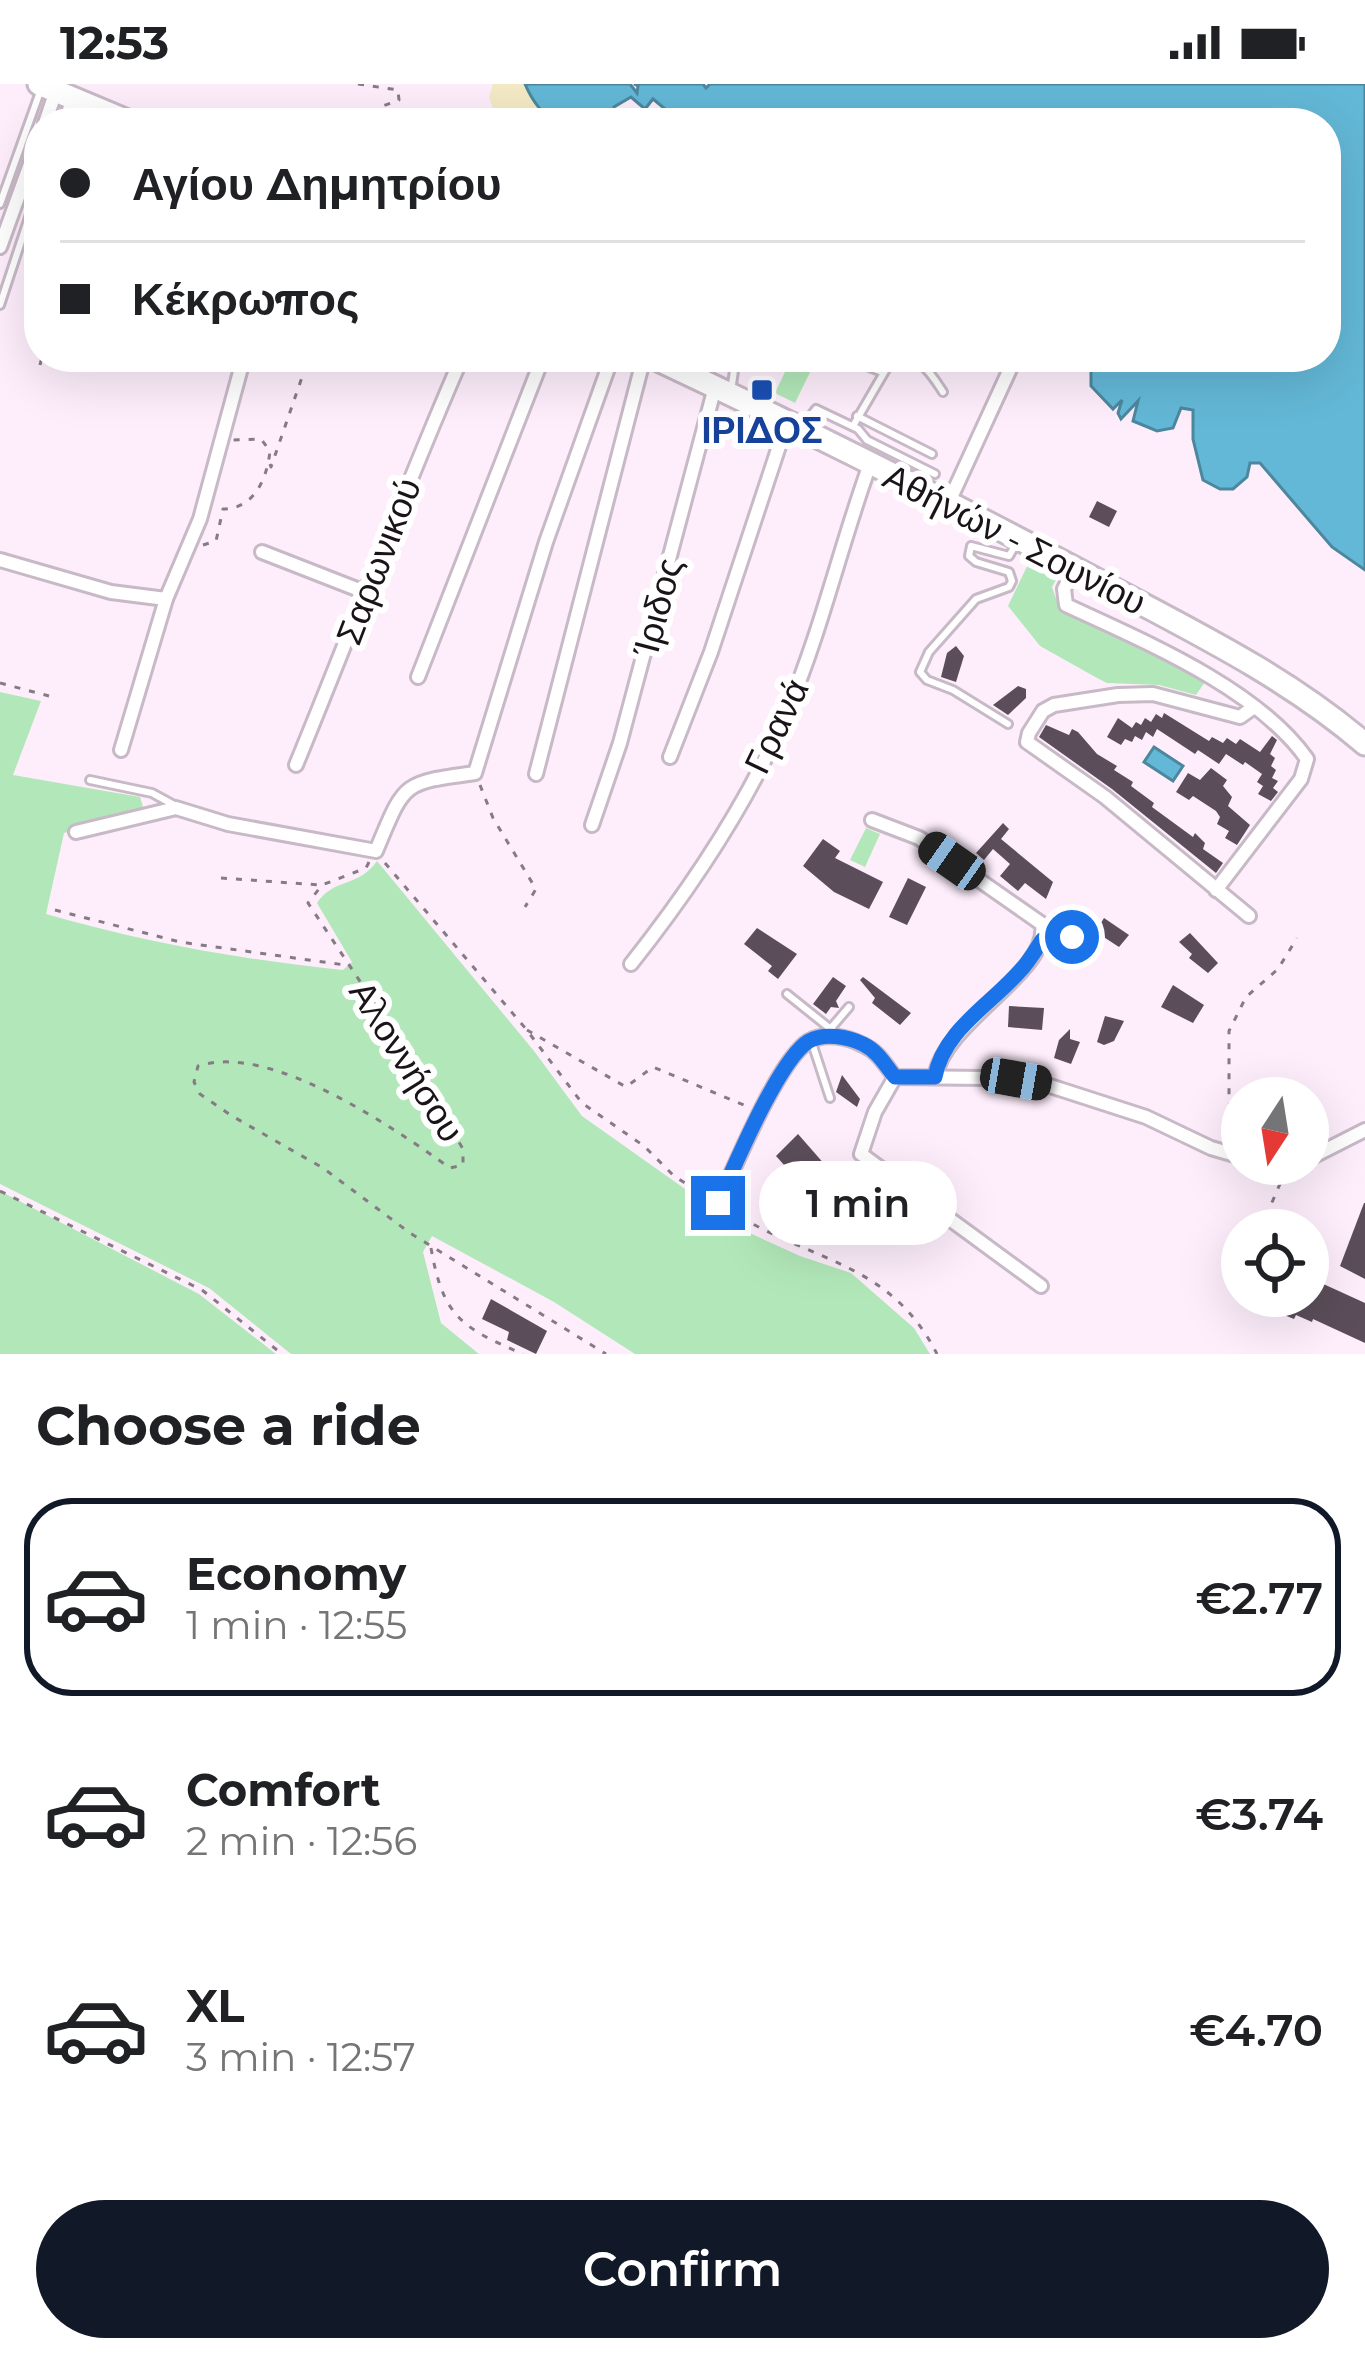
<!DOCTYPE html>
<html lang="en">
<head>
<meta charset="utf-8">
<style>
	body { margin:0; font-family:Montserrat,sans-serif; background:#f6f6f6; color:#202124; height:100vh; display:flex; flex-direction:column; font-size:45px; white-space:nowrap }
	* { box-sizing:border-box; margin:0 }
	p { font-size:39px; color:#757577 }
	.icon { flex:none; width:66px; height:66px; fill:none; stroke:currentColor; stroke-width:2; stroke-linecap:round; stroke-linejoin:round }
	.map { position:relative; height:1270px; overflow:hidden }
	.drawer { display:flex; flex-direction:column; background:#fff; flex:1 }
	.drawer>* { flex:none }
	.banner { position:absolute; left:24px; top:24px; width:1317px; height:264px; border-radius:48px; box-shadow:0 12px 48px #0002; display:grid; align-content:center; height:264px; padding:0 36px; background:#fff }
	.needle { width:78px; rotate:192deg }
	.tools { position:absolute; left:1221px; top:993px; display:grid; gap:24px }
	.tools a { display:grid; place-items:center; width:108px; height:108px; border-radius:50%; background:#fff; box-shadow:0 12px 48px #0002; font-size:60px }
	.end { position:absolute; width:54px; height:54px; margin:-27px; border:15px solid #1a73e8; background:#fff; box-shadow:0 0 0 6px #fff }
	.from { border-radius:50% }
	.bubble { position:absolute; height:84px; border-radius:42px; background:#fff; box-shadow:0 12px 48px #0002; font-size:39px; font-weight:600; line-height:84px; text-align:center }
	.car { position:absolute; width:36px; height:72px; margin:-36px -18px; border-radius:15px; box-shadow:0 0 9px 3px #0007; background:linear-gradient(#222 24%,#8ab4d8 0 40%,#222 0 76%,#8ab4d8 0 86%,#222 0) }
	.banner b { display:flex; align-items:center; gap:42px; height:114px; font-size:45px }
	.banner b+b { border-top:3px solid #e0e0e0 }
	.banner i { width:30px; height:30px; background:#202124 }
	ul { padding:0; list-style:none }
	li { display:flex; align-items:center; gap:36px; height:198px; margin:0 24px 18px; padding:0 12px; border:6px solid transparent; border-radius:48px }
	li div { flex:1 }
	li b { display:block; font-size:45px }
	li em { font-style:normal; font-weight:600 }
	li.selected { border-color:#111827 }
	li>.icon { width:108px; height:108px; stroke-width:1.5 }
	h2 { padding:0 36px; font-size:54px; line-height:144px }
	.action { display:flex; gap:24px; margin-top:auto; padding:24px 36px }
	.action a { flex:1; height:138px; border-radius:72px; background:#111827; color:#fff; font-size:48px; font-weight:600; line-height:138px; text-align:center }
	.status { display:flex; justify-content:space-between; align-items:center; height:84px; padding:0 60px; background:#fff; direction:ltr }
	.status svg { height:33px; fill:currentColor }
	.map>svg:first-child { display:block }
</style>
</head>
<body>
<div class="status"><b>12:53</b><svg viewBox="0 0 49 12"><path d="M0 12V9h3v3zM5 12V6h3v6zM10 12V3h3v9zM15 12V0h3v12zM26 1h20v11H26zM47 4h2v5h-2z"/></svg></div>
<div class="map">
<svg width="1365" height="1270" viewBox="0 0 1365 1270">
	<rect width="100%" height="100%" fill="#feeefc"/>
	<g fill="#b2e8b9">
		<polygon points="792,273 815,278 795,319 775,309"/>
		<polygon points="1029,478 1057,494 1052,503 1059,523 1106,542 1205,598 1196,611 1159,601 1107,599 1097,594 1040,562 1008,522"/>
		<path d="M0,608L41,617L13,691L140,713L143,723L64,749L46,830C148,859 238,875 343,886L352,878L317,819C333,794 358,804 377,777L534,967L582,1032L743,1146L800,1172L851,1189L914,1244L930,1270H635L554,1218L432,1152L423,1168L441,1239L479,1270H291L209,1204L0,1100Z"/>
		<polygon points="866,744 880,750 865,783 850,776"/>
		<polygon points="0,1107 199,1210 276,1270 0,1270"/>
	</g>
	<polygon fill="#f4eac5" points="493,0 525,0 544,30 555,39 498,39 489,13"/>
	<g fill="#63b8d7" stroke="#4d879e" stroke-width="3">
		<path d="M525,0H630L637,9L638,2L634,0H703L706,4L710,0H1365V486L1332,463L1260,379H1250L1247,393L1233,405H1220L1203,396L1193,355V326L1181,324L1173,344L1157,347L1133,337L1138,317L1121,335L1118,329L1122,316L1113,325L1091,302V273H1326V39H728L721,33L704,39H682L653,15L645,25L631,13L614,23L612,39C568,39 545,47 525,0Z"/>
		<polygon points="1154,663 1183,682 1173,697 1144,678"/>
	</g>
	<g fill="#5b4e5a">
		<polygon points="1097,417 1117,427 1109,443 1089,433"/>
		<polygon points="956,562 964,572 956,598 941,593 947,569"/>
		<polygon points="1018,602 1026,605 1026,614 1008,631 993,621"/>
		<polygon points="1164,629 1209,657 1212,653 1223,659 1227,654 1236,660 1240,655 1260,668 1272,652 1277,656 1270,670 1275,674 1271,682 1276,686 1272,694 1278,697 1273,704 1278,708 1271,717 1258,710 1263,702 1257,698 1262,690 1245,678 1243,681 1226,670 1219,680 1198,666 1195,670 1157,645 1153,653 1146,648 1142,656 1135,652 1132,658 1125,655 1121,661 1107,653 1118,634 1132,644 1136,638 1141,641 1145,634 1151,638 1156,630 1162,634"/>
		<polygon points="1046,641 1069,651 1072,645 1078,648 1097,670 1117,682 1114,686 1133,698 1131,702 1154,719 1152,723 1193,753 1195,749 1205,759 1203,765 1223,779 1216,789 1112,705 1039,653"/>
		<polygon points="1211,684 1227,696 1223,702 1232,713 1228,722 1250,741 1237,761 1225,754 1229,747 1217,740 1220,733 1216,727 1193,712 1189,716 1176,708 1188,689 1200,696"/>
		<polygon points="1003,739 1009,745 1001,755 1053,798 1046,815 1025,799 1018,807 1000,792 1010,780 993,765 984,776 976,769"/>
		<polygon points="823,755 840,767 835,774 883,798 869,825 834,808 803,782"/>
		<polygon points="908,794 926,803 907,841 889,833"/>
		<polygon points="1104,834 1129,851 1119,863 1099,850 1098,844"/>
		<polygon points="757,844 797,870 778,895 768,887 772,882 744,860"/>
		<polygon points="1190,849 1218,879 1208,889 1189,874 1192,870 1179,858"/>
		<polygon points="833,893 846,902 836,917 839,924 831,923 826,930 813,920"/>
		<polygon points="863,893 911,929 900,941 872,919 875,914 860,896"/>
		<polygon points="1173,901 1204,921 1193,939 1161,923"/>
		<polygon points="1009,922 1044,924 1042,946 1008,943"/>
		<polygon points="1105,932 1124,937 1114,957 1104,961 1097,958"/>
		<polygon points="1070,945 1070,955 1080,958 1071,980 1054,974 1059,956"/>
		<polygon points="842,991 860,1015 857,1023 836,1008"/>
		<polygon points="798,1050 826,1082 803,1102 776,1072"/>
		<polygon points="1364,1119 1365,1119 1365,1195 1340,1182"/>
		<polygon points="1308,1193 1365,1219 1365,1259 1313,1235 1312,1238 1296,1231 1294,1235 1257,1220 1260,1212 1308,1212"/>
		<polygon points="491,1215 547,1247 536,1270 507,1256 509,1248 482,1235"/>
	</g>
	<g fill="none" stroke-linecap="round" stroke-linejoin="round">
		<defs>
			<g id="lane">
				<polyline points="61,39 69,17"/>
				<polyline points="0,120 41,5"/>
				<polyline points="0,221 39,103"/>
				<polyline points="720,273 735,280 770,273"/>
				<polyline points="843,273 882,288"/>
				<polyline points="731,307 735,280"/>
				<polyline points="857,332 932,370"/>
				<polyline points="803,342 816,325 858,345 867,356 935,390"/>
				<path d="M853,342L892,275C919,269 930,288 943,308"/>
				<polyline points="1008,640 953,606 927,596 920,588 929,568 976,515 1009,503 1012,497 1009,488 976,478 969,472 971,462 1009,472 1016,460"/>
				<polyline points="90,696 152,709 174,721"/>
				<polyline points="1042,857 1083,852"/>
				<polyline points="787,910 837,950"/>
				<polyline points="831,944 849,923"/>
				<polyline points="812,959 830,1014"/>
			</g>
			<g id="street">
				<polyline points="45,39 56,7"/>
				<polyline points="433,39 435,33"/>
				<polyline points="0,163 39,55"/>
				<polyline points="948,420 1010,285"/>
				<polyline points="262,468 367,509"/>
				<polyline points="0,476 111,508 166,515"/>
				<path d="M1075,484L1064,505L1066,521C1143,557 1257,604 1307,675L1301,695L1216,806"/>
				<polyline points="418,593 543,273"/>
				<polyline points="121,666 166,515 200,435 244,273"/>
				<polyline points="670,673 711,568 787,338"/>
				<path d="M296,681C352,545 403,408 462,273"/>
				<polyline points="536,690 644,273"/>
				<path d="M872,736L919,754L1042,840C1050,889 945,936 935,993"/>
				<polyline points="592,741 620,659 715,303"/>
				<path d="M76,748L176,724L228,740L376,767C405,698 401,699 475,689L546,458L612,273"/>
				<polyline points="1249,832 1105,713 1027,658 1029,649 1043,627 1054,621 1118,611 1153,610 1240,633 1254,623"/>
				<path d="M631,880C692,803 751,714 789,623C822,544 841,460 870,380"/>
				<polyline points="895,993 875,1028 861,1070 1041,1202"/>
				<polyline points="1308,1075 1365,1046"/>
				<polyline points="1276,1080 1292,1080"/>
				<path d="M718,1119C735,1083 778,976 809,957C825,948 848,953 863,961C879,968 885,981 895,993L986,994L1047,1001L1146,1033L1211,1064L1242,1073"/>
			</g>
			<g id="primary">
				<polyline points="39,0 132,39"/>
				<path d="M652,273C801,343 948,417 1093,494C1188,545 1283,590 1365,660"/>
			</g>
		</defs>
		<use href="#lane" stroke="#c8b9c7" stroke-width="12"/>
		<use href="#street" stroke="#c8b9c7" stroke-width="18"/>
		<use href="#primary" stroke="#c8b9c7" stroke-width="27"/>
		<g stroke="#857b84" stroke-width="3" stroke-dasharray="6 9" stroke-linecap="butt">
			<polyline points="358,0 398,6 399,16 380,23 379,34 422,32"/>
			<polyline points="40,281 42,273"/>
			<polyline points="270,380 271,383 309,273"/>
			<path d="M203,461L216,457L223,425C254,425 267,395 270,367L261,355L231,356"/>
			<polyline points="0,599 49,612"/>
			<polyline points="480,701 493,734 536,805 525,823"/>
			<path d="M369,778L366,784L322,801L308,819L403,962L463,1065V1081L450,1084C394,1044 270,958 198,982L194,998L200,1010L232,1032L323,1084L410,1149L606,1270"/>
			<polyline points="385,779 526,945 582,1019 644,1062 674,1092 709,1114"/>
			<polyline points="221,794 320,801"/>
			<polyline points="55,826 180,858 345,881"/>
			<polyline points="527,946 626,1003 653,983 751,1024"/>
			<polyline points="1234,1055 1229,1016 1229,947 1246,913 1278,885 1297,854"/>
			<polyline points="0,1107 202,1206 282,1270"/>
			<path d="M728,1125C807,1178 889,1175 937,1270"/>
			<polyline points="1260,1146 1283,1093"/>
			<path d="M431,1164C443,1232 460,1243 523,1270"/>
		</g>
		<use href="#lane" stroke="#fff" stroke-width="6"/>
		<use href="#street" stroke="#fff" stroke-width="12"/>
		<use href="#primary" stroke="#fff" stroke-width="21"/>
	</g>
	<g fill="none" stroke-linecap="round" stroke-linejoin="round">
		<path stroke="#1a73e8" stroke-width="15" d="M718,1119C734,1083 779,975 809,957C825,948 848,953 863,960C879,968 885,981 895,993H935C943,947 990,921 1019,888C1028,879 1035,867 1042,856L1072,853"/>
	</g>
	<rect fill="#1a4fb4" stroke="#fff" stroke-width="4.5" x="750" y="294" width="24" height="24" rx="6"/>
	<g text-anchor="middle" stroke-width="12" stroke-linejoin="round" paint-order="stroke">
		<g font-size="36" font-weight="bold" fill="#164399" stroke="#fff">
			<text x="762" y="359">ΙΡΙΔΟΣ</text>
		</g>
		<g font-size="36" fill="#1a1419" stroke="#fff">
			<text transform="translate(1015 455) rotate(27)" y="13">Αθήνών - Σουνίου</text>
			<text transform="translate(378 477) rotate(-69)" y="13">Σαρωνικού</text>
			<text transform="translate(657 523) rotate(-75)" y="13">Ίριδος</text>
			<text transform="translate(776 642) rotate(-64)" y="13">Γρανά</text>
			<text transform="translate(407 977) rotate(58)" y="13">Αλοννήσου</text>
		</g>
	</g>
</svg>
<div class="tools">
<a><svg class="needle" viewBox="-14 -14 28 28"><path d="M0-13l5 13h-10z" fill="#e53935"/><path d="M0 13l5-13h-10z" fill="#757577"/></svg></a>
<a><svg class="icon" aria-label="locate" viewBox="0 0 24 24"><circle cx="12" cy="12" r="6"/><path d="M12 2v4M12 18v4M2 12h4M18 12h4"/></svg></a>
</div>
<i class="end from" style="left:1072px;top:853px"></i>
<i class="end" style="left:718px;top:1119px"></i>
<div class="bubble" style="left:759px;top:1077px;width:198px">1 min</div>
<i class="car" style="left:952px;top:777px;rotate:305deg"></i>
<i class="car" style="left:1016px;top:995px;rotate:100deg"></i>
<div class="banner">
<b><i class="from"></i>Αγίου Δημητρίου</b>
<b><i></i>Κέκρωπος</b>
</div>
</div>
<section class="drawer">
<h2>Choose a ride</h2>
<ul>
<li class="selected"><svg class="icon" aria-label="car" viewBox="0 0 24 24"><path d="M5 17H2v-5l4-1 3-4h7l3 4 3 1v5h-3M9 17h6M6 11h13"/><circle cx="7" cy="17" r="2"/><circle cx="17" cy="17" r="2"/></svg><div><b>Economy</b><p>1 min · 12:55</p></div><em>€2.77</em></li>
<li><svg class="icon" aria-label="car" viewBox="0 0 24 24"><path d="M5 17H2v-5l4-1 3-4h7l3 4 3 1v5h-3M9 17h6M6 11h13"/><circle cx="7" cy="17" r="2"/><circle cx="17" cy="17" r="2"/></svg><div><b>Comfort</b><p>2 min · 12:56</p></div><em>€3.74</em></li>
<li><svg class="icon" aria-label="car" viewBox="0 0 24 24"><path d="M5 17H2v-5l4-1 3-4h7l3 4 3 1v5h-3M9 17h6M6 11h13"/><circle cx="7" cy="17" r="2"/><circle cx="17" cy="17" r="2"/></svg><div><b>XL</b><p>3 min · 12:57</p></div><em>€4.70</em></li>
</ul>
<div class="action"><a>Confirm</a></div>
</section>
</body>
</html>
